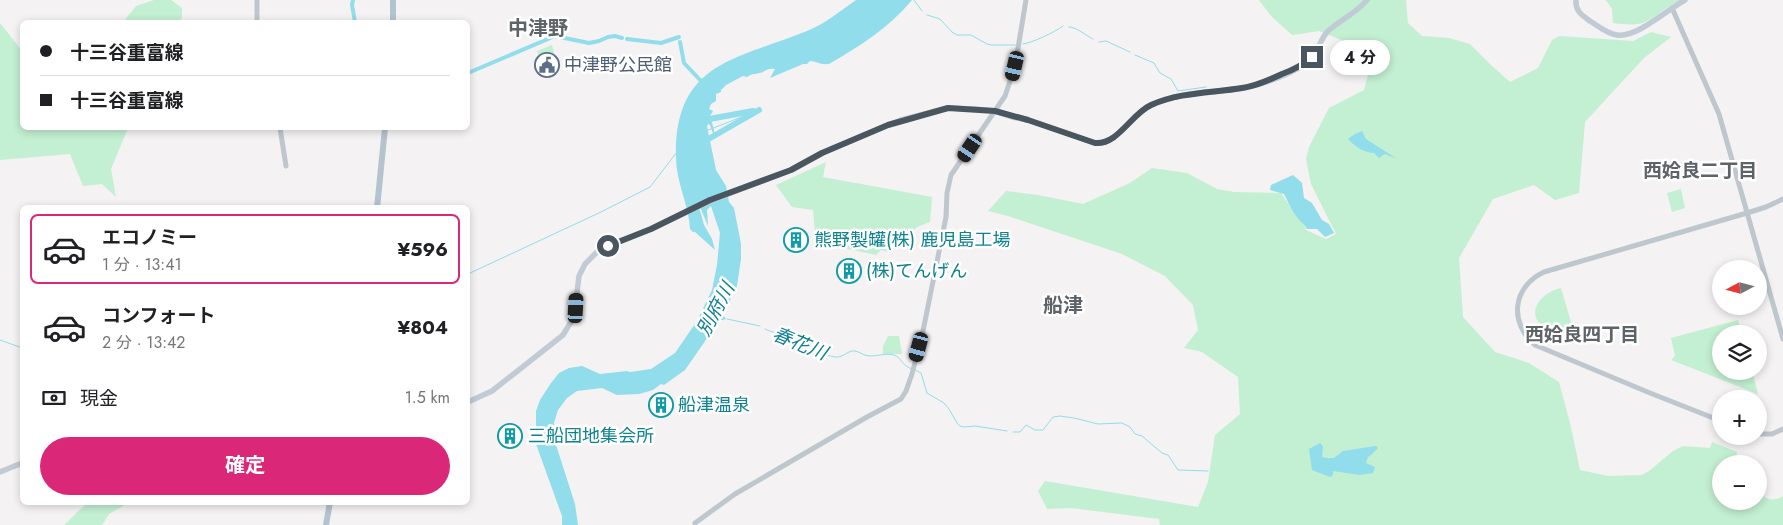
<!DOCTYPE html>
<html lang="ja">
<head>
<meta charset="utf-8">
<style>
	body { margin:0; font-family:Jost,"Noto Sans JP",sans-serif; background:#f6f6f6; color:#202124; height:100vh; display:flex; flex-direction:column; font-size:19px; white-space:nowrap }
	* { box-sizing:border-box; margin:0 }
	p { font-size:16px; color:#757577 }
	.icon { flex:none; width:28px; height:28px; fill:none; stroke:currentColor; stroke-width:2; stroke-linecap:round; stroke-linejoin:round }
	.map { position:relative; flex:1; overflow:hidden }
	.drawer { position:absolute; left:20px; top:205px; width:450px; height:300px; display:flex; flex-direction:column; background:#fff; border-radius:8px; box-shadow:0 2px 8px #0003 }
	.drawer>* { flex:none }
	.banner { position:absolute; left:20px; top:20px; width:450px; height:110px; border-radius:8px; box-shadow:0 2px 8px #0003; display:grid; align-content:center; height:110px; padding:0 20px; background:#fff }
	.needle { width:32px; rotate:263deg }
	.controls { position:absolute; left:1712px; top:260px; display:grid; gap:10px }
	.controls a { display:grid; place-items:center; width:55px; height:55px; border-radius:50%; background:#fff; box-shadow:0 2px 8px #0003; font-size:25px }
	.end { position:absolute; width:22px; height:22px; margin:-11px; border:6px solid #4a565f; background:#fff; box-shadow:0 0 0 2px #fff }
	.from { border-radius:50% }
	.bubble { position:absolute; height:35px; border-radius:18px; background:#fff; box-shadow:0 2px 8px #0003; font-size:16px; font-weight:700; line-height:35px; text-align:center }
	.car { position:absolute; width:15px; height:30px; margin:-15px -8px; border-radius:6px; box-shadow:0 0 4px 1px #0007; background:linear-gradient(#222 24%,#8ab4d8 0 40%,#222 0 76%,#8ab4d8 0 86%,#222 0) }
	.banner b { display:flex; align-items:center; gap:18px; height:48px; font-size:19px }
	.banner b+b { border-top:1px solid #e0e0e0 }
	.banner i { width:12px; height:12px; background:#202124 }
	ul { padding:9px 0 0; list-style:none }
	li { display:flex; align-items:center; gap:15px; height:70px; margin:0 10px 8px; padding:0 10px; border:2px solid transparent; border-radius:8px }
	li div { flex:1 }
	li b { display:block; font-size:19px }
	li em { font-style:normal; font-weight:700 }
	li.selected { border-color:#db2777 }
	li>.icon { width:45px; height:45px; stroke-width:1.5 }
	.pay { display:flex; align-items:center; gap:12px; height:55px; padding:0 20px; font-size:19px }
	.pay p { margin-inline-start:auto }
	.button { display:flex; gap:10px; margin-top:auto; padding:10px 20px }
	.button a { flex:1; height:58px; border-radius:30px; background:#db2777; color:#fff; font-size:20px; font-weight:700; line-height:58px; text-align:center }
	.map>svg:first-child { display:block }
</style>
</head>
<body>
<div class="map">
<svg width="1783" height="525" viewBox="0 0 1783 525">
	<rect width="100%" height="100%" fill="#f4f2f2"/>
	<g fill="#c3efd2">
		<polygon points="154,0 171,0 182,8 182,19 171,22 123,22 136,6"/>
		<path d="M1259,0H1406L1408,23L1422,36L1449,38L1470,44L1492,66L1510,82L1538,68L1552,40L1559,36L1633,41L1651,32L1671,37L1644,58L1585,122L1579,193L1555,200L1534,185L1493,199L1459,258L1463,317L1495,352L1529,363L1559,382L1570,423L1580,470L1608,476L1642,475L1649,471L1673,451L1683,446L1710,448L1712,442L1737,452L1736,459L1732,458L1736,460V464H1721V501H1759V490C1764,500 1774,502 1783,496V525H1160L1159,519L1071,508L1047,509L1038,491L1045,481L1198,507L1208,482L1215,435L1240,414L1238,377L1202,352L1184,348L1198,330L1193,305L1165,276L1122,254L1008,216L988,211L1006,191L1038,195L1083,204L1130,183L1152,168L1187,173L1217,189L1234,192L1281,193L1299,220L1304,223L1306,230L1326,239L1336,234L1311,184L1306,159L1309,147L1329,108L1364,90L1374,53L1319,31L1292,35L1271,16Z"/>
		<path d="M1606,0H1680C1667,6 1658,16 1645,22C1637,26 1622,24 1613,23L1612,9Z"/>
		<polygon points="0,23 22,51 22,128 128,128 111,169 116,197 102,184 83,186 70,154 0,160"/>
		<polygon points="552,45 557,63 546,74 537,51"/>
		<polygon points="826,162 823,177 932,197 930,222 917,227 889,252 881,250 876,255 816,242 813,210 792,207 776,185"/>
		<polygon points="1681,189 1685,208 1672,212 1667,193"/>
		<path d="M1561,288L1576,339C1566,336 1554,333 1545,328C1523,313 1542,292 1561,288Z"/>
		<polygon points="1738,320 1742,334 1721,334 1721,371 1752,371 1758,394 1671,360 1675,356 1671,338"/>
		<polygon points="888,336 899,336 902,354 883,354 883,346"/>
		<polygon points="87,503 87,502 128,503 109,514 102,525 64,525"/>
	</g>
	<g fill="#91ddeb">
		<path d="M856,0H912C889,28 860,46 829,64C820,65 816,61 810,61L807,64H803L770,78L775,69C766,68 766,72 759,73C753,75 753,73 747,77L743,76L726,85L721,90V92L716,94V101L711,104L709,109L713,111L710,116L714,130V136L710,125L708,124L707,126L716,170L726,186L729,202L734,208L741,244V259L737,286L723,315L726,319L719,321L685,370L664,385L661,384L653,390L639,394L617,395L602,388L577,391L567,398L558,410L554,423L556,445L575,504L578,525H562V516L536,444V411L540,400L551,383L559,373L569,368L582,366L600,374L627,371L630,372L651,369L675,353L697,321L712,290L717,265L720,233L711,206L707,210L708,226L697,200L704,225L712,239L715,250L695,232H693L690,229C689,205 676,182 676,158C674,62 735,60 807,31C825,24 840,11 856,0Z"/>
		<path d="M1362,131L1366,139L1397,159L1385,154L1379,158L1374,153C1365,153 1354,146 1348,139L1355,134Z"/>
		<path d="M1293,175L1302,183L1304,198L1312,203L1322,220L1329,224L1334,233L1325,237L1317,229H1307C1304,223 1300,222 1296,216C1291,209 1288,202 1284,194L1270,190L1271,185Z"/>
		<polygon points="1320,443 1323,446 1322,457 1328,458 1334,458 1343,451 1376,446 1378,448 1371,455 1368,457 1366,463 1375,467 1373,473 1360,475 1333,471 1333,475 1330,477 1312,470 1309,449"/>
	</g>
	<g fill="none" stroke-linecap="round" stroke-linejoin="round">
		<g stroke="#91ddeb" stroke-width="1">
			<polyline points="914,0 922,11"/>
			<polyline points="927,15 940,19 952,32 957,35 971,35 987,44 992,45 1016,45"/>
			<path d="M1069,27C1077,27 1086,36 1093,39"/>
			<polyline points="1099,42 1106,41 1130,52"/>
			<path d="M1023,44C1032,43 1055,32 1063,26"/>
			<polyline points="1135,55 1154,63 1160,73 1171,79 1178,91 1206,87"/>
			<polyline points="706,131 759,110"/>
			<polyline points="468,274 601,212 650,187 677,152"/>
			<polyline points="727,319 760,326"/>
			<path d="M765,329C781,337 797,332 807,348C811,350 834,358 837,357C844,357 848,350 855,351C860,352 864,356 870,356C877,356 886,353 894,355C901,357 902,366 912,369"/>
			<polyline points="0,340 22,348"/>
			<polyline points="915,370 921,373 927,393 944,403 949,409 957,423 960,426 964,427 975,426 1007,431"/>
			<polyline points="1013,432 1020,432 1026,425 1035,430 1043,430 1053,417 1060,416 1074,418 1098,424 1122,423 1130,427 1135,434 1142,436 1162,453 1168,455 1178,470 1208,471"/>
		</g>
		<g stroke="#91ddeb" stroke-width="4">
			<polyline points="353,0 352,5 355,22"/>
			<polyline points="627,39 661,43 679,37"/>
			<polyline points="680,42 684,63 701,81 705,80"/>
			<polyline points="468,73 555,36 589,43 599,41 608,37 615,36 622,38"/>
		</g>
		<g stroke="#91ddeb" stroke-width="6">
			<polyline points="704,120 753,111"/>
			<polyline points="705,142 705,141 759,110"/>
		</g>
		<g stroke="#bec7ce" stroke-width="5">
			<polyline points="257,0 257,22"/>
			<polyline points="1672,8 1719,114 1783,339"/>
			<polyline points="280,128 286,166"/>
			<path d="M1721,421L1650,393L1535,345C1509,323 1512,287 1544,272L1747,213L1766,207L1783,199"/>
			<polyline points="1759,434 1772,434 1783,429"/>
			<polyline points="695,523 735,494 867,417 901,399 906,391 912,374 923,331 946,217 947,193 951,175 1005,96 1015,66 1026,0"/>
		</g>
		<g stroke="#c1cbd5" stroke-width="5.5">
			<path d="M1576,0C1575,11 1582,15 1590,21C1598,26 1607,34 1617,35C1637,38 1668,9 1685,0"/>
			<path d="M468,402L492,391L563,335L574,317L579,276L585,264L598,251L608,246L651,229L710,201L791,170L822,153L888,125L901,120L948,108L975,109L995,111L1012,117L1028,120L1095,143C1117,145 1131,115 1150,106C1179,91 1213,93 1244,88C1263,84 1300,72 1312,57C1319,49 1321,38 1328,31C1342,19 1355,14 1367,0"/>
			<polyline points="0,472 22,463"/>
		</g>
		<g stroke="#b3c3cf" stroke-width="6">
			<polyline points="393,22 393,0"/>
			<polyline points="377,208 385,128"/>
			<polyline points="326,525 330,502"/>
		</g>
	</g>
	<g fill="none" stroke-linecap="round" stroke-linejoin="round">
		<path stroke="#4a565f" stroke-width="6" d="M608,246L651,229L710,200L791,170L822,153L888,125L948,108L995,111L1028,120L1095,143C1118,145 1131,114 1151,105C1180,92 1212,93 1242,88C1256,86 1269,80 1282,74C1293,70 1303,65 1312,57"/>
	</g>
	<defs>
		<symbol id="civic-ring" viewBox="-11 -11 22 22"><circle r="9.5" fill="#fff" stroke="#5c6f8a" stroke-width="1.5"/><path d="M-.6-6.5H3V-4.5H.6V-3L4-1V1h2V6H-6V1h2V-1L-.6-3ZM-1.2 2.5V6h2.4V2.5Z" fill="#5c6f8a"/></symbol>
		<symbol id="building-ring" viewBox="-11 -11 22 22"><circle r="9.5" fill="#fff" stroke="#0f9aa8" stroke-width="1.5"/><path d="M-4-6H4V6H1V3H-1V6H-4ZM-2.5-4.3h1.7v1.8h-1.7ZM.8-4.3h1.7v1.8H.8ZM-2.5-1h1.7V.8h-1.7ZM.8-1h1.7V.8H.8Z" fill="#0f9aa8"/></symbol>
	</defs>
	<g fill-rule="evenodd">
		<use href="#civic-ring" x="533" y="51" width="28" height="28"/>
		<use href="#building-ring" x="782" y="226" width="28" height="28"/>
		<use href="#building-ring" x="835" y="257" width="28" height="28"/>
		<use href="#building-ring" x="647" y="391" width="28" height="28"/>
		<use href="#building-ring" x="496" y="422" width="28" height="28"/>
	</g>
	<g text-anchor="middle" stroke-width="5" stroke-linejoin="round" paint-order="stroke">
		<g font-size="18" fill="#4e5e75" stroke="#fff" text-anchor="start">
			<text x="564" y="71">中津野公民館</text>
		</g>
		<g font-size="18" fill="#0d838f" stroke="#fff" text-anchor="start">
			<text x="814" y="246">熊野製罐(株) 鹿児島工場</text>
			<text x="866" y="277">(株)てんげん</text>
			<text x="678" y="411">船津温泉</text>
			<text x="528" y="442">三船団地集会所</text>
		</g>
		<g font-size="19" font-weight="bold" fill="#5e6367" stroke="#fff">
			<text x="1700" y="177">西姶良二丁目</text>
			<text x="1582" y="341">西姶良四丁目</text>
		</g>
		<g font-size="19" font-style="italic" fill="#108095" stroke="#fff">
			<text transform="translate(715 309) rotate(-62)" y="7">別府川</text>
			<text transform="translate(800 343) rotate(22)" y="7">春花川</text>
		</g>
		<g font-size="20" font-weight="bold" fill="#5e6367" stroke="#fff">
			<text x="538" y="35">中津野</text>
			<text x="1063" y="312">船津</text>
		</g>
	</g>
</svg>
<div class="controls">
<a><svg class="needle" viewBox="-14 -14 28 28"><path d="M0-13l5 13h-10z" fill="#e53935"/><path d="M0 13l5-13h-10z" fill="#757577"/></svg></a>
<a><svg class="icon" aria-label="layers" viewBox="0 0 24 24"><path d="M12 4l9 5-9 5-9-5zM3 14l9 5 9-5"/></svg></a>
<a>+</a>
<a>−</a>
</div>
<i class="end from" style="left:608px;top:246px"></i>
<i class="end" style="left:1312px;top:57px"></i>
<div class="bubble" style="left:1330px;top:40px;width:60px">4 分</div>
<i class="car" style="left:1015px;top:66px;rotate:193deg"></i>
<i class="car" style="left:970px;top:148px;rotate:214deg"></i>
<i class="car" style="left:576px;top:308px;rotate:3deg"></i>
<i class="car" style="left:919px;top:347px;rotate:195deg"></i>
<div class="banner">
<b><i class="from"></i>十三谷重富線</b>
<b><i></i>十三谷重富線</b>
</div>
<section class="drawer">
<ul>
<li class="selected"><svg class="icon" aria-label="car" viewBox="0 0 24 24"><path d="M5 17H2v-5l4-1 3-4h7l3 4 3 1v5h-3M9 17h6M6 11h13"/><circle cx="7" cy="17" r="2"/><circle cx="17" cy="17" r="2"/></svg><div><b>エコノミー</b><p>1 分 · 13:41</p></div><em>¥596</em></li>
<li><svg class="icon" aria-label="car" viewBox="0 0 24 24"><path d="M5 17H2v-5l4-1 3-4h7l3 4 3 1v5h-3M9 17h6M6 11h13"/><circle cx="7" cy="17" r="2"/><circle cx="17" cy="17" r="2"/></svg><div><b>コンフォート</b><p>2 分 · 13:42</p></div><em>¥804</em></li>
</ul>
<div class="pay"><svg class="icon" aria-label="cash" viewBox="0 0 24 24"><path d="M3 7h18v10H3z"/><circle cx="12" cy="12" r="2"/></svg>現金<p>1.5 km</p></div>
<div class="button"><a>確定</a></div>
</section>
</div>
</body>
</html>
